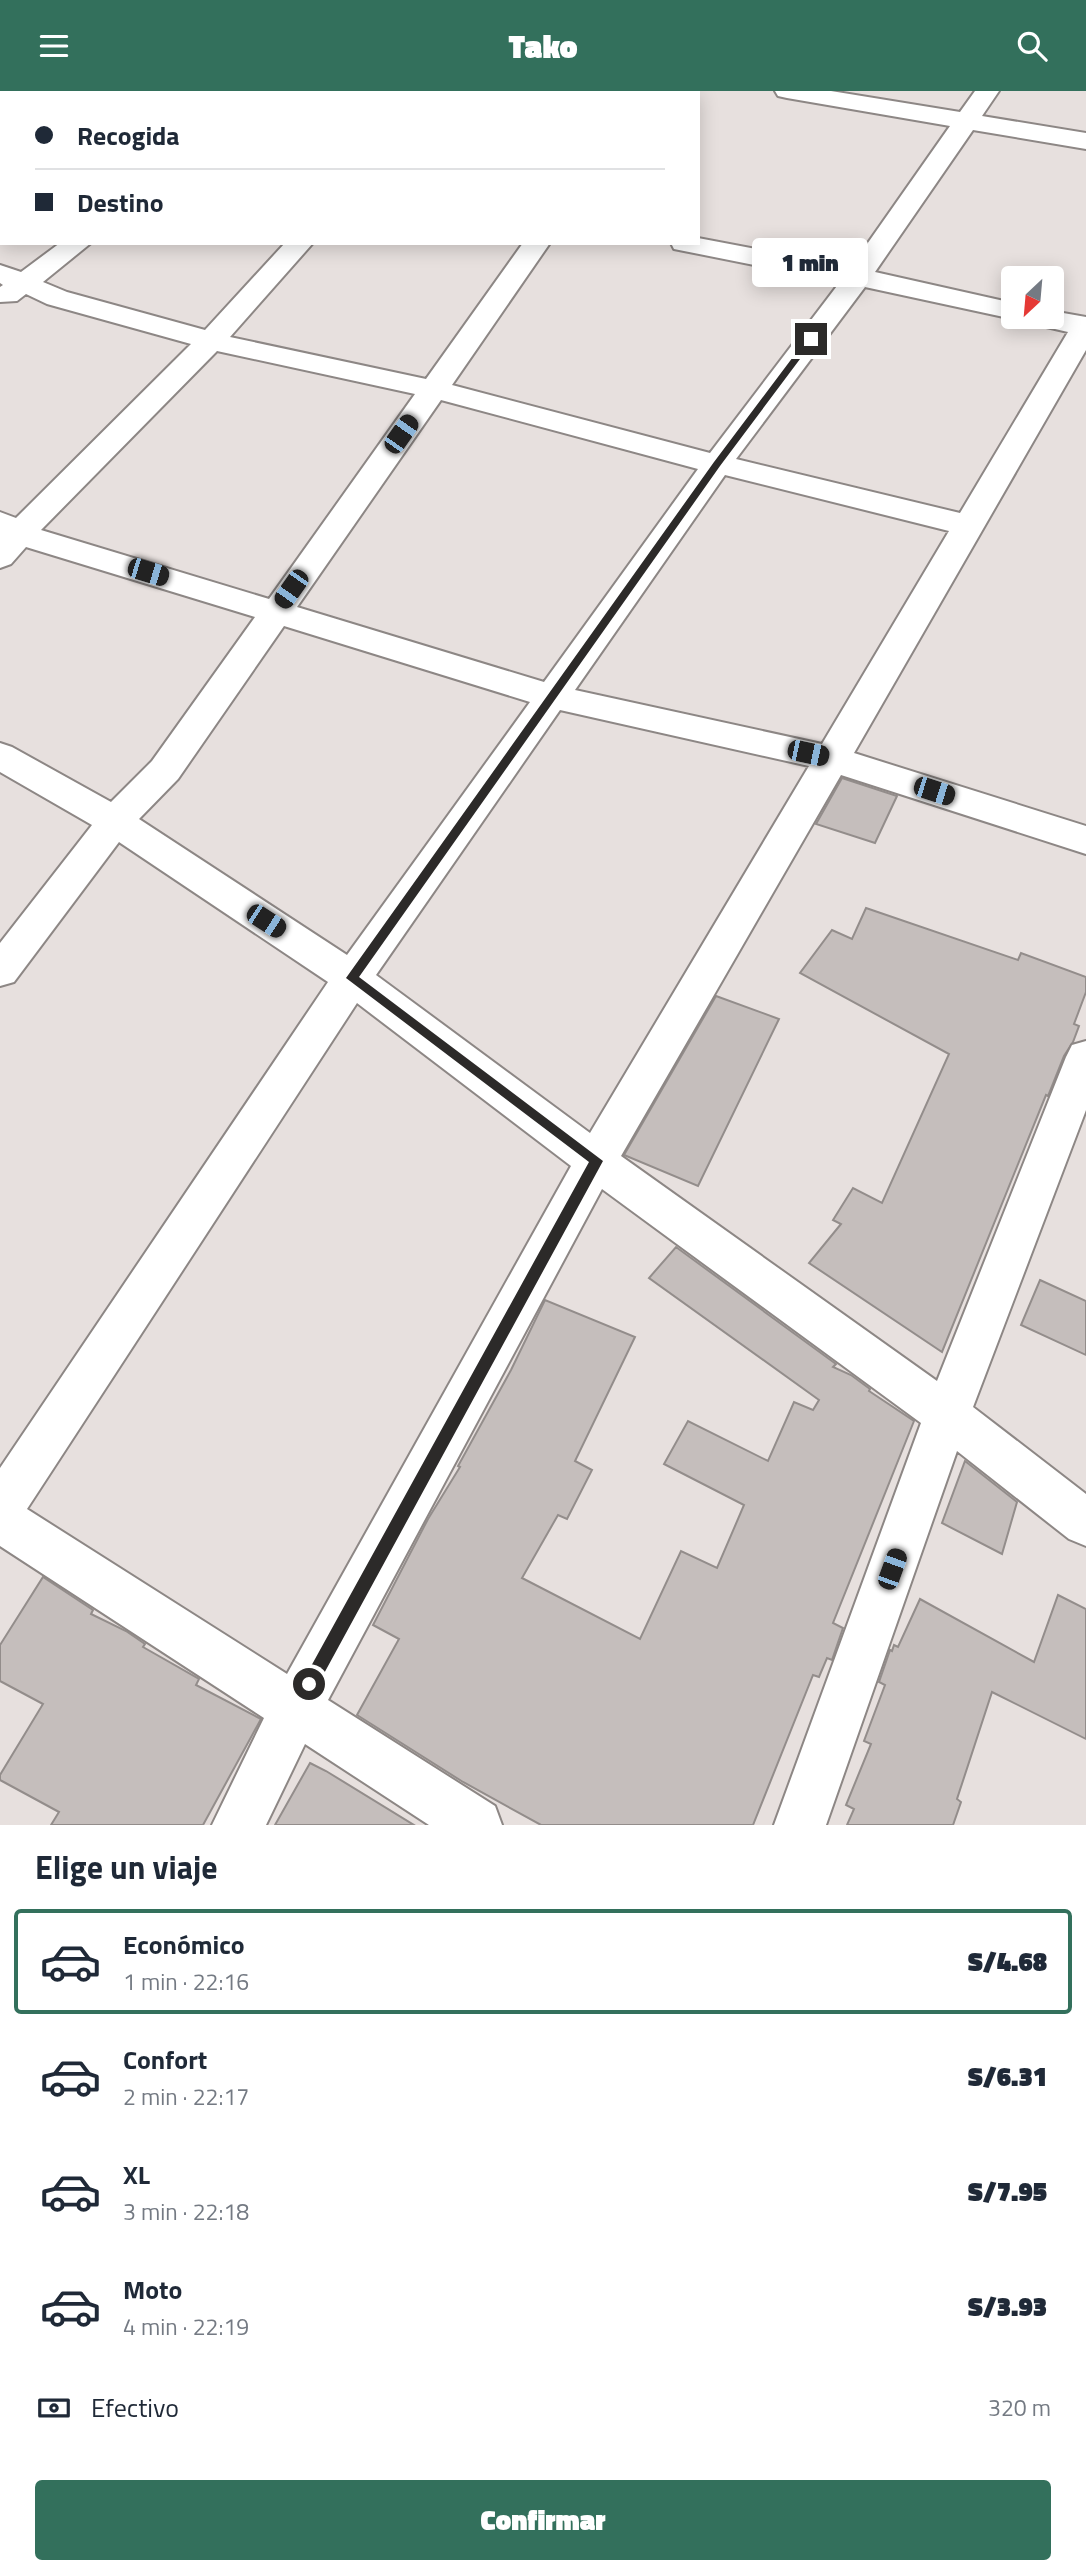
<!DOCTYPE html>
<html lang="es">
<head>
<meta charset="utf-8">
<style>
	body { margin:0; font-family:"Titillium Web",sans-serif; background:#f6f6f7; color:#1f2937; height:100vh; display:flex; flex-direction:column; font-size:26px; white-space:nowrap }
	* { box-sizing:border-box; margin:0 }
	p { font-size:23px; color:#747a83 }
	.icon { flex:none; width:38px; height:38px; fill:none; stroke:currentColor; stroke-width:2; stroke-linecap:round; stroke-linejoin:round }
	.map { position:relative; height:1734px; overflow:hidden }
	.sheet { display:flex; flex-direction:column; background:#fff; flex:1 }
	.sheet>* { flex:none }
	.banner { position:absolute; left:0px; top:0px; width:700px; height:154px; box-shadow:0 4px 18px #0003; display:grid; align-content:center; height:154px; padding:0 35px; background:#fff }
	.needle { width:46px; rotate:206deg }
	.fabs { position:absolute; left:1001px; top:175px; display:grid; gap:14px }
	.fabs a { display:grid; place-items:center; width:63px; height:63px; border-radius:7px; background:#fff; box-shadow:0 4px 18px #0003; font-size:35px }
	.end { position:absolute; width:32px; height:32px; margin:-16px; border:9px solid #2c2a29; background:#fff; box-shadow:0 0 0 4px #fff }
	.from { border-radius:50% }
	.bubble { position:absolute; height:49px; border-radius:7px; background:#fff; box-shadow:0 4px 18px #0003; font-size:23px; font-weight:800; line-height:49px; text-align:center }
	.car { position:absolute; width:21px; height:42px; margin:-21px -10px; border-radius:9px; box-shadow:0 0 5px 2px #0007; background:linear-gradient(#222 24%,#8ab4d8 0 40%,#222 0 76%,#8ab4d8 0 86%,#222 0) }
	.banner b { display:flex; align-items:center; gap:24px; height:66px; font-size:26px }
	.banner b+b { border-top:2px solid #e0e1e3 }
	.banner i { width:18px; height:18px; background:#1f2937 }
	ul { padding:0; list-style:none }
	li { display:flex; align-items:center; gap:21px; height:105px; margin:0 14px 10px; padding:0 21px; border:4px solid transparent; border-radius:7px }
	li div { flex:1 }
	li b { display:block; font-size:26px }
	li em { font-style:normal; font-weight:800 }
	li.on { border-color:#33705c }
	li>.icon { width:63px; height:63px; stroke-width:1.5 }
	h2 { padding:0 35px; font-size:32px; line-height:84px }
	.pay { display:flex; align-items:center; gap:18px; height:77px; padding:0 35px; font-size:26px }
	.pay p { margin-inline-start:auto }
	.cta { display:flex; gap:14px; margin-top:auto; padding:14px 35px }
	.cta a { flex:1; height:80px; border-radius:7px; background:#33705c; color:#fff; font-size:28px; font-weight:800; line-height:80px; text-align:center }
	header { display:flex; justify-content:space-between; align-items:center; height:91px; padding:0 35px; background:#33705c; color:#fff; font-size:32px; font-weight:800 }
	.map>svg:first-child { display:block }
</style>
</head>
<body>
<header><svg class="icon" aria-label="menu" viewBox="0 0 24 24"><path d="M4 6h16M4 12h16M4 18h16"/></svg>Tako<svg class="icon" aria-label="search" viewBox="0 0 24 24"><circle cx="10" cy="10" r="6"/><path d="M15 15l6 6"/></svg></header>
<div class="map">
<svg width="1086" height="1734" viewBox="0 0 1086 1734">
	<rect width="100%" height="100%" fill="#e7e0de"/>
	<g fill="#c5bebc" stroke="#938d8b" stroke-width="2">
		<polygon points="842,687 897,705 875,752 816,733"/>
		<polygon points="866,817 1018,869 1021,862 1086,886 1086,901 1074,933 1079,935 1073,951 1064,965 1048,1005 1046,1004 942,1261 809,1172 841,1133 833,1129 853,1097 882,1112 949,963 800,882 832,839 852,848"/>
		<polygon points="716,905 779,928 698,1095 624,1064"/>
		<polygon points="676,1156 836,1273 833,1276 851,1284 870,1298 869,1300 914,1330 833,1532 843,1537 832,1569 827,1567 819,1586 813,1584 753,1734 541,1734 463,1691 357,1624 399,1548 373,1534 428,1428 460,1376 458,1375 511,1279 545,1209 635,1246 575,1370 592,1379 567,1428 558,1424 522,1487 640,1548 681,1460 717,1477 744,1414 664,1373 688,1330 768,1370 794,1311 813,1319 819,1309 649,1187"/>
		<polygon points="1040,1189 1086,1210 1086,1264 1021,1234"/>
		<polygon points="965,1370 1017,1411 1002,1463 942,1432"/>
		<polygon points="43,1486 93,1519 91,1523 126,1540 145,1553 143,1556 199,1588 196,1594 261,1628 203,1734 51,1734 59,1721 0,1689 0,1684 43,1613 0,1590 0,1554"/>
		<polygon points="1058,1504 1086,1518 1086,1648 992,1601 957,1708 961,1711 953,1734 847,1734 854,1718 846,1714 871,1653 864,1650 885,1594 879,1591 890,1559 892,1560 894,1554 898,1556 920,1508 1034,1571"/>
		<polygon points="310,1672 326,1680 414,1734 275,1734"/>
	</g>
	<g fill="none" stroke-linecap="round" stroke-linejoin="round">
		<defs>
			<g id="minor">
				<polygon points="78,0 105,0 106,2 79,2"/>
				<polygon points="240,0 264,0 239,2"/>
				<polygon points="426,0 450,0 425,2"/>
				<polygon points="640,0 664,0 639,2"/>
				<path d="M775,0H831L960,21L975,0H999L982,25L1086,42V58L973,39L875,181L1013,212V226H1023L1013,228L865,196L736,368L960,422L1068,241L1029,232L1025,226H1052V220L1086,226V259L854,662L1086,735V763L841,684L621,1065L937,1290L1066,966L1072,954L1086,950V1019L973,1316L1086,1403V1455L1069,1448L957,1360L826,1734H774L921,1332L602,1098L328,1609L495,1715L502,1734H429L305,1653L266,1734H212L264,1627L0,1455V1377L328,891L119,751L14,891L0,895V852L92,734L0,681V652L12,656L111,711L152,670L255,526L26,456L11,473L0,477V421L16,427L191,253L47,213L26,203L17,210L0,211V196L3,194L0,192V174L21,181L60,152H91L43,191L67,201L205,239L285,152H313L230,246L426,288L523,152H550L452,294L710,362L840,191L684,160L674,158L671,152H698V147L851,176L950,35L787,7L778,5ZM217,260L415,303L269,508L41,439ZM441,309L698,378L544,591L297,516ZM725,384L949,440L822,653L575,599ZM284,535L530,611L347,864L139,728L178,688ZM560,619L809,675L590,1042L376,884ZM357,912L571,1075L287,1583L27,1418Z"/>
			</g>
		</defs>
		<use href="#minor" stroke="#8d8785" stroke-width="4"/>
		<use href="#minor" fill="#fff" fill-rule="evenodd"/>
	</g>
	<polygon fill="#2c2a29" points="808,246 815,248 720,375 359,886 603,1070 315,1599 309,1601 304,1599 302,1593 304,1588 589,1071 346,887 714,371"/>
</svg>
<div class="fabs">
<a><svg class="needle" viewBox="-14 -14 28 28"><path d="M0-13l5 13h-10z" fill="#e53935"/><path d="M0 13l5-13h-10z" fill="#747a83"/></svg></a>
</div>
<i class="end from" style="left:309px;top:1593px"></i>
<i class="end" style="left:811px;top:248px"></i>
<div class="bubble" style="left:752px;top:147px;width:116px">1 min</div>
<i class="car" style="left:401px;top:343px;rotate:35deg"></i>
<i class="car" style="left:148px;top:481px;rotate:107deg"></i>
<i class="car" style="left:291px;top:498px;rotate:215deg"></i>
<i class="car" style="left:808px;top:662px;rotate:102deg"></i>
<i class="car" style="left:934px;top:700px;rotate:108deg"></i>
<i class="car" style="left:266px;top:830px;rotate:123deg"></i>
<i class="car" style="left:892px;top:1478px;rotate:20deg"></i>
<div class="banner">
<b><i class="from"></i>Recogida</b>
<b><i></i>Destino</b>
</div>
</div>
<section class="sheet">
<h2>Elige un viaje</h2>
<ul>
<li class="on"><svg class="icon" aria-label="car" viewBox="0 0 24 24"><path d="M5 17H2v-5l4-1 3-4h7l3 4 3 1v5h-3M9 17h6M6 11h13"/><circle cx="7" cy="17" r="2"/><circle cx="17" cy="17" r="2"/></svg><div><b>Económico</b><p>1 min · 22:16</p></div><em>S/4.68</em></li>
<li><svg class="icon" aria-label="car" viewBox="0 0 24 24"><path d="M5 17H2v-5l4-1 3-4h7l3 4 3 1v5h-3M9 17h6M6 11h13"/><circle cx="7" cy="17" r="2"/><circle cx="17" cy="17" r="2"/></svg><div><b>Confort</b><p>2 min · 22:17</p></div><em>S/6.31</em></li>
<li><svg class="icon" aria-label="car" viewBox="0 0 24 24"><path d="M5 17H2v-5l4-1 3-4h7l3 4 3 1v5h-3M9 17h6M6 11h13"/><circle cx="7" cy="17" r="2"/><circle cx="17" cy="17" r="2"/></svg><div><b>XL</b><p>3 min · 22:18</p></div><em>S/7.95</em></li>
<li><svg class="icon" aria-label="car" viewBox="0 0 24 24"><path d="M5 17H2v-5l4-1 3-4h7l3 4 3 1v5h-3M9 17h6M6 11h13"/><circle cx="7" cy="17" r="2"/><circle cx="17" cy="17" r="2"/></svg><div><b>Moto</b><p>4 min · 22:19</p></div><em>S/3.93</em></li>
</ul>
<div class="pay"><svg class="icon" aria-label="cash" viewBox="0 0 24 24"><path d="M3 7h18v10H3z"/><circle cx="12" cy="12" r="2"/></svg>Efectivo<p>320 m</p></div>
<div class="cta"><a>Confirmar</a></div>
</section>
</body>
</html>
